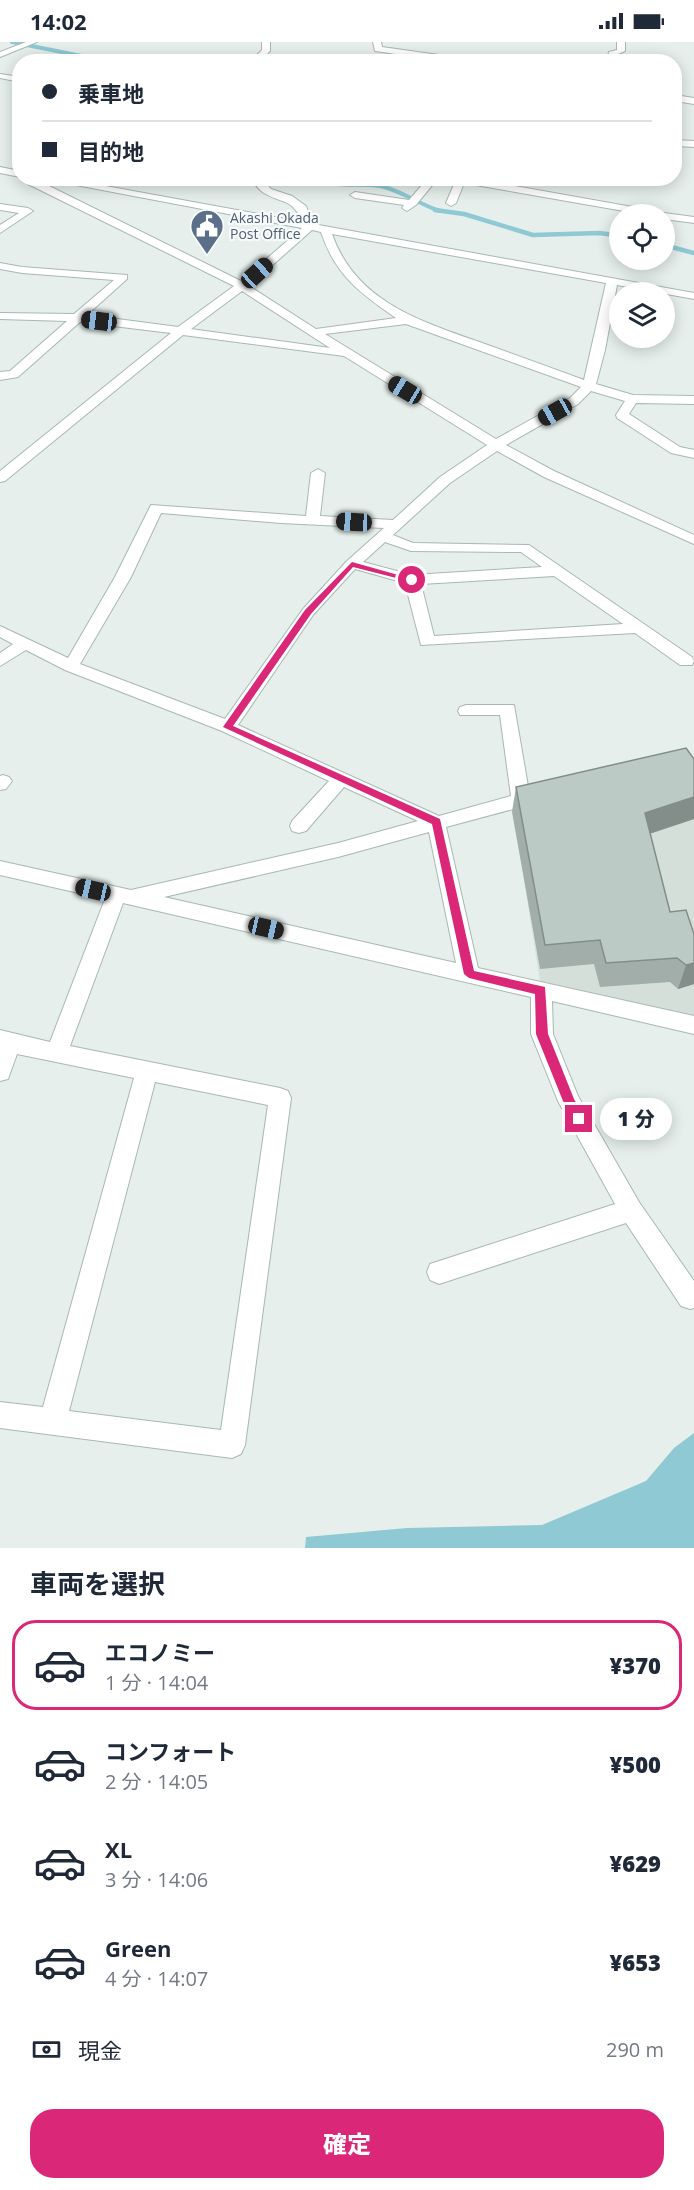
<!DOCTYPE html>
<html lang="ja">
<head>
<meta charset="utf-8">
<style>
	body { margin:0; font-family:"Open Sans","Noto Sans JP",sans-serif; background:#f2f2f3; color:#1f2937; height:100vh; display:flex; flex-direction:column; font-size:22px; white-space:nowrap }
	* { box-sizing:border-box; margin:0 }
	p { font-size:20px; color:#747a83 }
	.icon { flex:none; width:33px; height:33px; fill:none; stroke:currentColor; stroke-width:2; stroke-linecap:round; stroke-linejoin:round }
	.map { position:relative; height:1506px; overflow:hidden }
	.details { display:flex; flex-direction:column; background:#fff; flex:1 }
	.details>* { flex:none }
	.hud { position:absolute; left:12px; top:12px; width:670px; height:132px; border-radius:24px; box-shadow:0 3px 15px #0003; display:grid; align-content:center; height:132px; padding:0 30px; background:#fff }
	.fabs { position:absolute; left:609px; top:162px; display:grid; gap:12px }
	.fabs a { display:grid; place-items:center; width:66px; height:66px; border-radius:50%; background:#fff; box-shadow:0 3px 15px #0003; font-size:30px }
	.end { position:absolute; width:27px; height:27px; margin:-14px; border:8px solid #db2777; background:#fff; box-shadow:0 0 0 3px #fff }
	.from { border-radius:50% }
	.bubble { position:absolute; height:42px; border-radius:21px; background:#fff; box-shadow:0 3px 15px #0003; font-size:20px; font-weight:800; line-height:42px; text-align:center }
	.car { position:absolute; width:18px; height:36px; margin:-18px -9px; border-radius:8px; box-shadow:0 0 4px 2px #0007; background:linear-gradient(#222 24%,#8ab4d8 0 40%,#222 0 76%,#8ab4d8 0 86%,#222 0) }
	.hud b { display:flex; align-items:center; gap:21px; height:57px; font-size:22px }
	.hud b+b { border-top:2px solid #e0e1e3 }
	.hud i { width:15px; height:15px; background:#1f2937 }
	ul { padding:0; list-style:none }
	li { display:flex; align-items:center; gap:18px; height:90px; margin:0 12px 9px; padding:0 18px; border:3px solid transparent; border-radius:24px }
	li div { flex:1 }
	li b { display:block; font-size:22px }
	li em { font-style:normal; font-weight:800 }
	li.current { border-color:#db2777 }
	li>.icon { width:54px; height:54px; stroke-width:1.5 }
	h2 { padding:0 30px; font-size:27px; line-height:72px }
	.pay { display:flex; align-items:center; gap:15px; height:66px; padding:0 30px; font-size:22px }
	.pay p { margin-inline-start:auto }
	.primary-button { display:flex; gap:12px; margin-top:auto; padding:12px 30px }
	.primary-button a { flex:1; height:69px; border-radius:24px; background:#db2777; color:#fff; font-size:24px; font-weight:800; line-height:69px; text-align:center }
	.status { display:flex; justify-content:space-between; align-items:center; height:42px; padding:0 30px; background:#fff; direction:ltr }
	.status svg { height:16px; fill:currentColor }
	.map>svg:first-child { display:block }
</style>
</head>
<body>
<div class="status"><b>14:02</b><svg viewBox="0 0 49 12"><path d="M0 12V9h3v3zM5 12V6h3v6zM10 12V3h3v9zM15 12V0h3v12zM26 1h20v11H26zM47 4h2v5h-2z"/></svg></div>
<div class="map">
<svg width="694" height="1506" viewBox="0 0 694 1506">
	<rect width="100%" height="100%" fill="#e6efeb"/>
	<polygon fill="#d4dfda" points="694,727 694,974 540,939 513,768"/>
	<polygon fill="#8ec9d4" points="694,1391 694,1506 305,1506 306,1495 407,1486 542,1483 646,1439 674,1406"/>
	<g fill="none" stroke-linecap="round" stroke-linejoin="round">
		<g stroke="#8ec9d4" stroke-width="4">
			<polyline points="12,0 111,20"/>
			<path d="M321,136C339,148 363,139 384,145C403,150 421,163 440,169"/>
		</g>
		<g stroke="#8ec9d4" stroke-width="4.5">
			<polyline points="435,168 464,172 533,193 600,191 620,194"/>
			<polyline points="664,203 694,211"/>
		</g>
		<defs>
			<g id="minor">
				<polygon points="26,0 37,0 0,15 0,10"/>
				<polygon points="262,0 270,0 270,9 261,18 211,18 207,16 211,14 256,14 262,8"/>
				<polygon points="373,0 381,0 382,5 446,14 450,20 375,9"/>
				<polygon points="617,0 625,0 625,9 616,13 615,20 607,20 609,10 617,8"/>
				<polygon points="0,32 20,35 20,40 0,36"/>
				<polygon points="675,53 694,56 694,62 675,59"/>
				<polygon points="675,98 694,99 694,105 675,104"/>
				<polygon points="0,125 20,129 20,135 0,131"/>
				<path d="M24,136H33L241,239L302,186L39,136H62L302,180C293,156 282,162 264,151C259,148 254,141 251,136H261L271,147L292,154L306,164L313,182L694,251V257L617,243L605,308L596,342L633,353L694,354V362L636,361L629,372L680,405L694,408V416L671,411L617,376L616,373L625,359L591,349L578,362L506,403L554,429L694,493V502L544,435L497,409L450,441L393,493L413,501L529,503L692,615L694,619L692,623H680L635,591L421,603L405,541L355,527L313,573L238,683L439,774L511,754L500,673H460L458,669L460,665L466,663H514L529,750L537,748L543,749L546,754L543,759L446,785L478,926L694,974V992L552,959L553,992L578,1054L639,1160L694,1239V1266L690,1267L681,1264L626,1181L439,1242L430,1238L427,1230L430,1222L615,1162L558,1059L531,992V955L123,861L70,1004L280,1046L288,1049L291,1056L245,1403L241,1412L232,1416L0,1386V1360L43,1365L134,1036L17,1012L8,1037L0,1039V988L50,1000L105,857L0,833V819L131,848L338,801L418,779L344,745L306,789L299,791L292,789L290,784L292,779L329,739L222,689L65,628L26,608L0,624V611L13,602L0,595V584L68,616L115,535L151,463L306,474L311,431L318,427L325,431L320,474L393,478L440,435L487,403L344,314L183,293L5,439L0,440V429L171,291L80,280L18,335L0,338V330L10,329L67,279L0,277V271L74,272L114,238L22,231L0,227V221L22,225L127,233V237L87,273L178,285L234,244L28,142ZM312,188L321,190C335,233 360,251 396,276L316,287L249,244ZM332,192L606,241L584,338C551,326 518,314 485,302C423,280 356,261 332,192ZM242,249L330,306L191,287ZM406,282L581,345L570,356L496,397L325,292ZM161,471L281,481L384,486L347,519L303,567L225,677L80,622L131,535ZM385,500L411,509L521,510L542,525L412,533L363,520ZM554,534L623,582L434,594L421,542ZM429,790L456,921L164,855L338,815ZM155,1040L268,1063L221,1388L69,1369Z"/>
				<polygon points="428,136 438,136 416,163 407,169 402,166 404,163 355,156 350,153 355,150 409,158"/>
				<polygon points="447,136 470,136 655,169 660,172 641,172 464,141 456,161 451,164 446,161 455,140"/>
				<polygon points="0,162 28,166 33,169 0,191 0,183 19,171 0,168"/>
				<polygon points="664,171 694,175 694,181 664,177 664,172 660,172"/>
				<polygon points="3,733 9,735 12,739 6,747 0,748 0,734"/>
			</g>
		</defs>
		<use href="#minor" stroke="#a8b8b2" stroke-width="2"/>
		<use href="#minor" fill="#fff" fill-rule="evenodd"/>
	</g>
	<polygon fill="#a1aea9" points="694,717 694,777 650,792 670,870 694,892 694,942 678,947 670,940 600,945 594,922 540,927 512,770 516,745"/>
	<g fill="#838d89">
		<polygon points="694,755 694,777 639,795 645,771"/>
		<polygon points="694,921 694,942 678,947 686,923"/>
	</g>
	<polygon fill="#bbcac4" stroke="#838d89" stroke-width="1.5" points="686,706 694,717 694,755 645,771 670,870 686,868 694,892 694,921 686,923 677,916 606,921 600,898 545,903 516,745"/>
	<polygon fill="#db2777" points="352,520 416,538 412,540 353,525 311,572 233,684 440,777 474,929 545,945 548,992 574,1057 585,1077 583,1081 575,1081 563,1059 536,992 535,952 469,936 464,932 432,782 223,685 305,568"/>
	<defs>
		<symbol id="civic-pin" viewBox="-11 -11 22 30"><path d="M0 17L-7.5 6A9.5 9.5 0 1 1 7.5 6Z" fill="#5c6f8a" stroke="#f7fbf9"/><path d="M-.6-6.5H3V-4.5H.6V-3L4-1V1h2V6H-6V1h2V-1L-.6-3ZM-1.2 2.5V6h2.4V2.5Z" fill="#fff"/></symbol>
	</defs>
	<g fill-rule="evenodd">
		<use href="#civic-pin" x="188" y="165" width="38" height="52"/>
	</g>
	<g text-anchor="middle" stroke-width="4.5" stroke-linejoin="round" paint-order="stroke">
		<g font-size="14" fill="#4e5e75" stroke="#f7fbf9" text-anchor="start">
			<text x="230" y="181">Akashi Okada<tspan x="230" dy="16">Post Office</tspan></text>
		</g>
	</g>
</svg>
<div class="fabs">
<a><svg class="icon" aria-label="locate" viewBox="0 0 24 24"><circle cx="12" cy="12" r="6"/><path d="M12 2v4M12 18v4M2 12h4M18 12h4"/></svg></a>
<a><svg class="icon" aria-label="layers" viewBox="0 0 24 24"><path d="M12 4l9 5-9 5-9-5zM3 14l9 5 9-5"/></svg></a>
</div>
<i class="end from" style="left:412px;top:538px"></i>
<i class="end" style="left:579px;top:1077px"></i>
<div class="bubble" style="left:600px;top:1056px;width:72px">1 分</div>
<i class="car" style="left:257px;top:231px;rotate:48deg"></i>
<i class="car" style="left:99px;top:279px;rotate:277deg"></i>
<i class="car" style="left:405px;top:348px;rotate:301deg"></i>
<i class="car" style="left:555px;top:370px;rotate:241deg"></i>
<i class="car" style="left:354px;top:480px;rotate:273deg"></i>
<i class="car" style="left:93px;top:848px;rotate:283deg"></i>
<i class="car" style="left:266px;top:886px;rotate:103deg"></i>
<div class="hud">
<b><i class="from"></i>乗車地</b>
<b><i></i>目的地</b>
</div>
</div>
<section class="details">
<h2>車両を選択</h2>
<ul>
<li class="current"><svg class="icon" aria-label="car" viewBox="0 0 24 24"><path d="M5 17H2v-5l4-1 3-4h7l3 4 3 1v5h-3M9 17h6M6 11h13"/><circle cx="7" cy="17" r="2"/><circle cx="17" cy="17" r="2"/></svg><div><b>エコノミー</b><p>1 分 · 14:04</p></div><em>¥370</em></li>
<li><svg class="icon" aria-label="car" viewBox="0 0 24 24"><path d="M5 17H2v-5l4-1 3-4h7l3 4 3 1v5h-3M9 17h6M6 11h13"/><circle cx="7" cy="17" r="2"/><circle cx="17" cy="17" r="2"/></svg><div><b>コンフォート</b><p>2 分 · 14:05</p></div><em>¥500</em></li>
<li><svg class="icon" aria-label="car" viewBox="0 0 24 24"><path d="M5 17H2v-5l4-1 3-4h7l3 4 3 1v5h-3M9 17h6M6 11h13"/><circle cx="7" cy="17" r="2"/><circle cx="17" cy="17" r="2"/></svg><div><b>XL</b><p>3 分 · 14:06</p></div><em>¥629</em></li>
<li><svg class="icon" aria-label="car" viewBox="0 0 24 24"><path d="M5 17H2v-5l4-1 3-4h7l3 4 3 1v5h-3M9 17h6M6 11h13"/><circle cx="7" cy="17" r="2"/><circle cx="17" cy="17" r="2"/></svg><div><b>Green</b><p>4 分 · 14:07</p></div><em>¥653</em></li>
</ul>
<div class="pay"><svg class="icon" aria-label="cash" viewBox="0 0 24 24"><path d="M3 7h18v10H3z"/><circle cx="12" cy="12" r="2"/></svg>現金<p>290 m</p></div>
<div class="primary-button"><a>確定</a></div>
</section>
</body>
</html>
